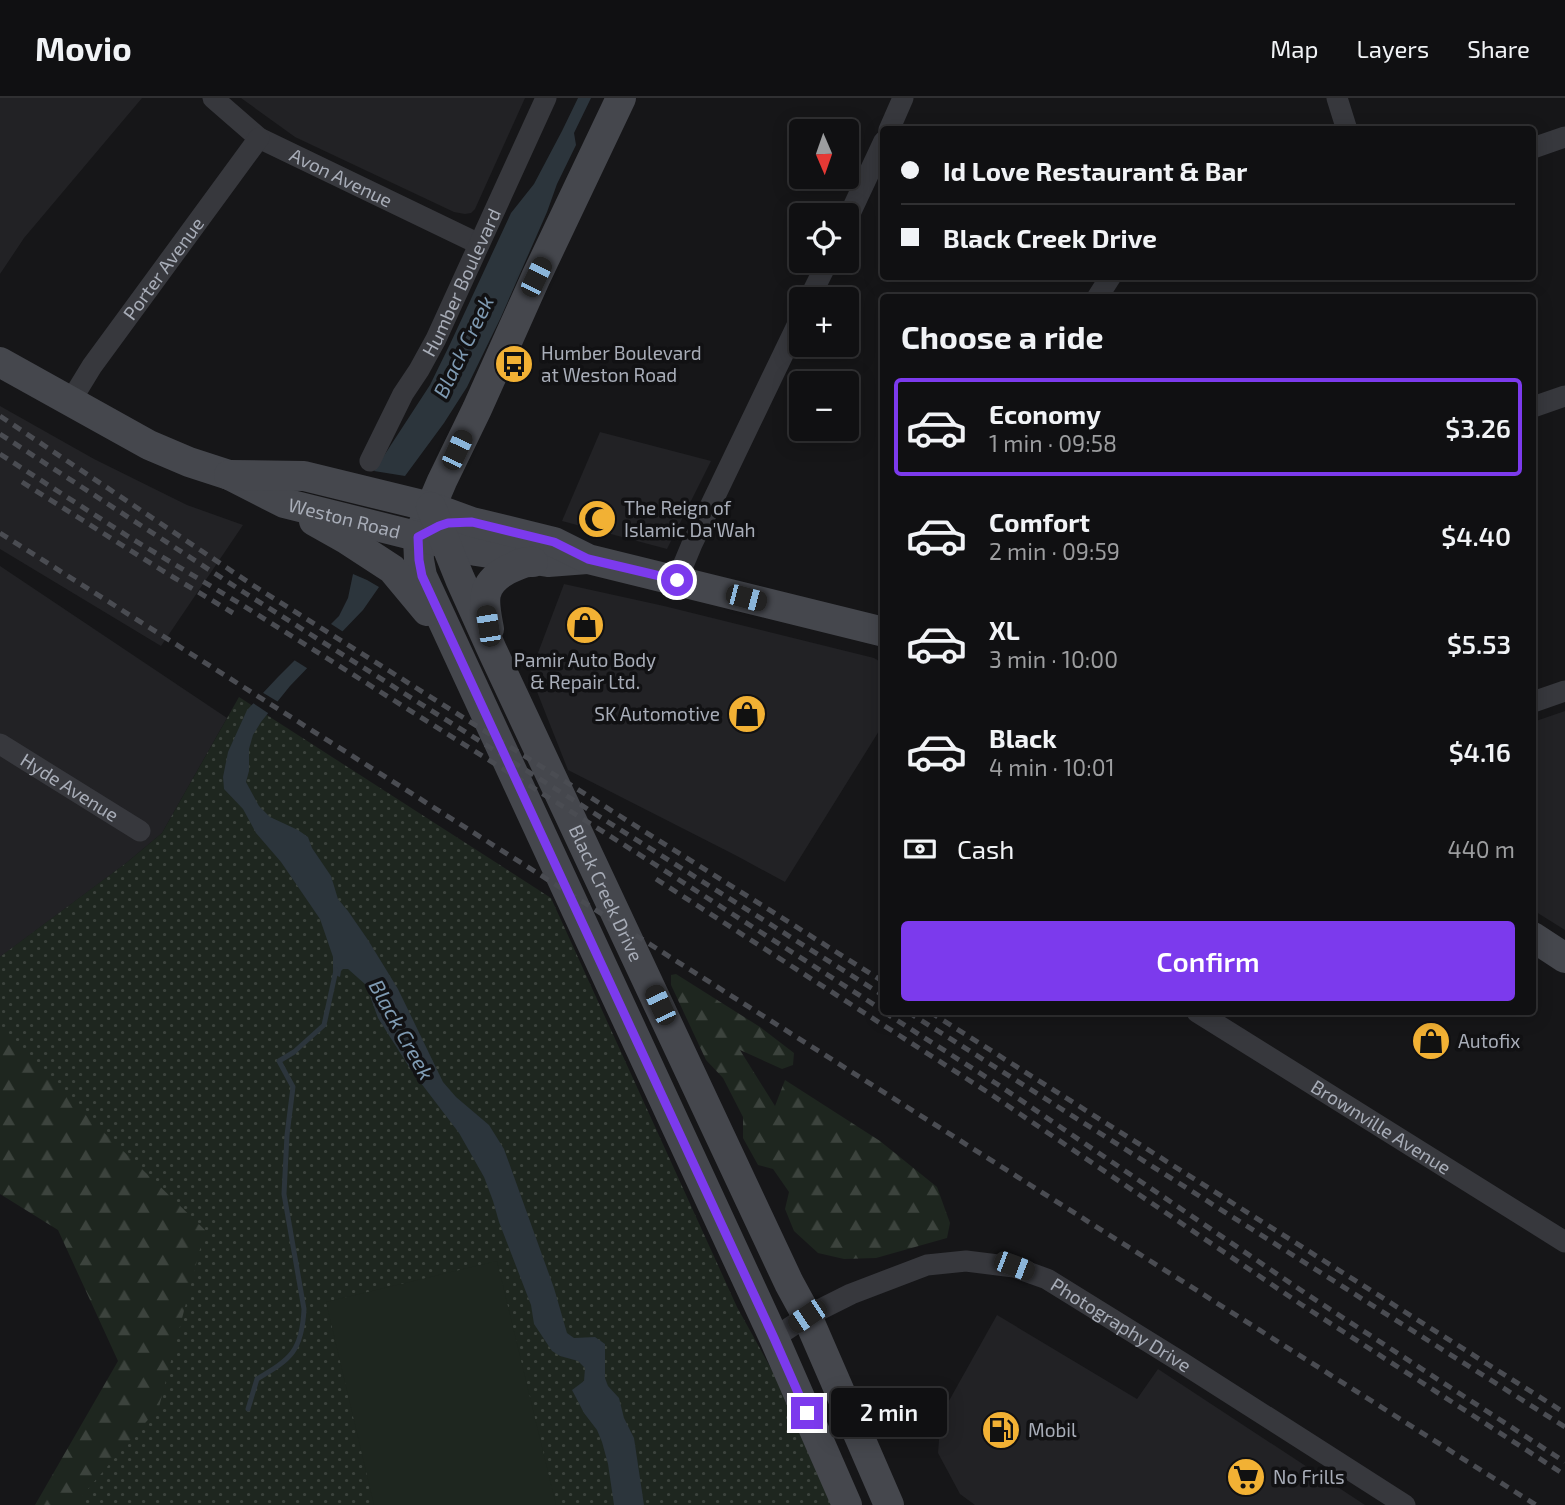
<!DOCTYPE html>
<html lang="en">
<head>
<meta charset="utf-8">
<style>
	body { margin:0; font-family:"Exo 2",sans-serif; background:#1e1e20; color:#f1f3f6; height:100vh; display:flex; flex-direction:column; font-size:26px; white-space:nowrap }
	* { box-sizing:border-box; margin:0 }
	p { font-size:23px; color:#9c9d9f }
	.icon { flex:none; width:38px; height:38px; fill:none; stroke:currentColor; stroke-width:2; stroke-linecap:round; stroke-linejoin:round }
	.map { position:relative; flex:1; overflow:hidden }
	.panel { position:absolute; left:880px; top:196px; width:656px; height:721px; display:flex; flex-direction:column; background:#101012; border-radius:7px; box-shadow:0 4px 18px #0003,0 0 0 2px #303032 }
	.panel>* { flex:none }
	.top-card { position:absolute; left:880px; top:28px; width:656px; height:154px; border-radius:7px; box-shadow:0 4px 18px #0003,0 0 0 2px #303032; display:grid; align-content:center; height:154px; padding:0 21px; background:#101012 }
	.needle { width:46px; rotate:178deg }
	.fabs { position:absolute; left:789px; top:21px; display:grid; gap:14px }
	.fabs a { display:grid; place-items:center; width:70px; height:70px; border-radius:7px; background:#101012; box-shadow:0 4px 18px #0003,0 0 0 2px #303032; font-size:35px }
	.end { position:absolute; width:32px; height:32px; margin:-16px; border:9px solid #7c3aed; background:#fff; box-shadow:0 0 0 4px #fff }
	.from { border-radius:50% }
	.bubble { position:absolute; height:49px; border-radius:7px; background:#101012; box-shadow:0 4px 18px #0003,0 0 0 2px #303032; font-size:23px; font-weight:600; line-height:49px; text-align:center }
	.car { position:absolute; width:21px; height:42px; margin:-21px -10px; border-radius:9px; box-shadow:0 0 5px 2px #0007; background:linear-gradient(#222 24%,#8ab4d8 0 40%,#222 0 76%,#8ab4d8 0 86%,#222 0) }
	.top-card b { display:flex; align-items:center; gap:24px; height:66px; font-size:26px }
	.top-card b+b { border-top:2px solid #303032 }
	.top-card i { width:18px; height:18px; background:#f1f3f6 }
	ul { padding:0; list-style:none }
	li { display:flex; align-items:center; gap:21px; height:98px; margin:0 14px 10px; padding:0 7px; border:4px solid transparent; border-radius:7px }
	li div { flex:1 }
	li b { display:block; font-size:26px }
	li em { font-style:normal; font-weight:600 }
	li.selected { border-color:#7c3aed }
	li>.icon { width:63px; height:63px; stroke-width:1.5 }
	h2 { padding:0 21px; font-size:32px; line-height:84px }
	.pay { display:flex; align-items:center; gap:18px; height:77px; padding:0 21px; font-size:26px }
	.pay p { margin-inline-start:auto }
	.primary-button { display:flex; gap:14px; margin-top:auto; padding:14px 21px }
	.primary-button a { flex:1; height:80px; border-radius:7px; background:#7c3aed; color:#fff; font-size:28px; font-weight:600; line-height:80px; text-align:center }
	header { display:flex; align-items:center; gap:42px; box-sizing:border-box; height:98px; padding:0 35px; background:#101012; border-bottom:2px solid #303032 }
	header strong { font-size:33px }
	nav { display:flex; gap:38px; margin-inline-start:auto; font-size:24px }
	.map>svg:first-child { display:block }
</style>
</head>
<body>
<header>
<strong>Movio</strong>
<nav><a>Map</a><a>Layers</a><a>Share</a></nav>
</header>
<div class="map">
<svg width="1565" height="1407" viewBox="0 0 1565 1407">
	<defs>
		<pattern id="forest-firs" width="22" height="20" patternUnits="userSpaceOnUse" patternTransform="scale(1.75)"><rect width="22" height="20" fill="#1e261f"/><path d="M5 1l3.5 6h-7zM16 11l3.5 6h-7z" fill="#3c433d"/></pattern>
		<pattern id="park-dots" width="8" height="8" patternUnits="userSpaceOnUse" patternTransform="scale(1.75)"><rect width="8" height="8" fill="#1e261f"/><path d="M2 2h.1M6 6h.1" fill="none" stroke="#3c433d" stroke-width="1.8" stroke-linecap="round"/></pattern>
	</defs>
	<rect width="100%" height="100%" fill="#161618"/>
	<g fill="#222225">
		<polygon points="0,0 142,0 24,140 0,176"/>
		<polygon points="241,0 525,0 475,111 471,115 465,116 454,114 295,39"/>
		<polygon points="0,308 94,361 187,407 243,427 161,548 0,451"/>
		<polygon points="600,334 711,363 667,451 562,423"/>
		<polygon points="0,468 227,620 162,735 125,766 0,859"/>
		<polygon points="564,486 664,508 874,560 884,566 884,625 785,784 737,758 568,672 530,576"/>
		<polygon points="1565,613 1565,832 1533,812 1533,624"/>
		<polygon points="997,1217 1137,1301 1158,1271 1365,1407 975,1407 960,1396 938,1355 941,1317"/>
	</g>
	<g fill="url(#forest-firs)">
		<polygon points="125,766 213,1029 221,1407 35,1407 118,1263 58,1132 0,1096 0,859"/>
		<polygon points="676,876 760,929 794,955 793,967 782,971 740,952 775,1008 785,982 880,1043 937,1089 950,1125 947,1140 876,1160 844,1161 818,1155 794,1133 785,1111 789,1094 773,1071 758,1067 743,1040 743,1019 723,980 706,962 671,887 671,877"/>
	</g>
	<polygon fill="url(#park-dots)" points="239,599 551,800 737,1209 784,1294 833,1407 74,1407 159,1309 205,1132 0,934 0,859 125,766 162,735"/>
	<polygon fill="#1e261f" points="497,1163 556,1407 374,1407 326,1204"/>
	<g fill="#2c353c">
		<polygon points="578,0 591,0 574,35 576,47 557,86 547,114 501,219 467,289 444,325 405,378 374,373 430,287 451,244 511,115 534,86 562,33"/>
		<polygon points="353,476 367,482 379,489 363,512 290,588 261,624 253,637 249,651 249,673 246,684 259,708 270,719 298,732 308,739 312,750 331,778 338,801 348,813 368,842 398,891 443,984 456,999 489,1027 504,1051 554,1190 567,1235 574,1240 595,1239 605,1246 605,1280 608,1288 619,1300 624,1320 634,1340 644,1407 614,1407 608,1366 602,1344 597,1332 584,1315 572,1292 584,1283 585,1270 578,1263 560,1258 552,1253 534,1226 531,1207 499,1124 493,1103 484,1079 459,1035 411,972 378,920 366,887 348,871 343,871 341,873 340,879 335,877 333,875 333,859 320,821 281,764 256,735 243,711 224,691 223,679 228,654 247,612 278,579 339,518 348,500"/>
	</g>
	<g fill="#161618">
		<polygon points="328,524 345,535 310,572 291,560"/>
		<polygon points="260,593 280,605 271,617 250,603"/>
	</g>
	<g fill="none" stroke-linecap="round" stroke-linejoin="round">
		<path stroke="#2c353c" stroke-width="5" d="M248,1311L257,1281C291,1261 302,1253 304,1211L284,1096L287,1037L293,989L279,963L294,954L324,927L336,872"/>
		<g stroke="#37383d" stroke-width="21">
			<path id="s1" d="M213,0L259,40L479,146"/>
			<polyline points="1337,0 1347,32"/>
			<polyline points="889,32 903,0"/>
			<polyline points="1533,50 1565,39"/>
			<polyline points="847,122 884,43"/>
			<polyline points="1097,200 1111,178"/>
			<polyline points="809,201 828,163"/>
			<path id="s2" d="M70,304L92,268L259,40"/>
			<polyline points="1533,309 1565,298"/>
			<path id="s3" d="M370,363L403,296L419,272L436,241L546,0"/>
			<polyline points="677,482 692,446 802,217"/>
			<polyline points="1533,604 1565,593"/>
			<path id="s4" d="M0,646L140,733"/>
			<path id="s5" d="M1197,914L1565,1144"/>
			<path id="s6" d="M774,1240L807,1218L851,1196L927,1167L966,1163L1014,1169L1047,1181L1181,1264L1405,1407"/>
		</g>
		<g stroke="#45474d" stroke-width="30">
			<polyline points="621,0 536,179 477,311 442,383 418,439 419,462 422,478 774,1240 847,1407"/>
			<path id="s7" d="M0,264L149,347L189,364L229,377L284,405L476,453L548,464L587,461"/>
			<polyline points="229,377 304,378 431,409 472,424 554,444 588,461 884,534"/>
			<path id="s8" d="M431,409L460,481L492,552L789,1185L807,1218L889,1407"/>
			<polyline points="314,423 346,441 392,471 427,513"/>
			<path d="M489,531C484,505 479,487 507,472C515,468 524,463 533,464"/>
			<polyline points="1533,839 1565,860"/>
		</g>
		<g stroke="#4a4c52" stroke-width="5" stroke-dasharray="9 7" stroke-linecap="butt">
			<polyline points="0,318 251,486 884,884"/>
			<polyline points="0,336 245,495 884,898"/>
			<polyline points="0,356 129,439 239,505 648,762 884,913"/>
			<polyline points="22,384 163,473 233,515"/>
			<polyline points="0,435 1536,1407"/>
			<polyline points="656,781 992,997 1302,1207 1565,1377"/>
			<polyline points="884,914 997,986 1308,1197 1565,1364"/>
			<polyline points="908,914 1565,1329"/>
			<polyline points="930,914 1565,1315"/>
		</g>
	</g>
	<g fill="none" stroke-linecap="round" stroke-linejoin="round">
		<polyline stroke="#7c3aed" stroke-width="9" points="677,482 588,461 554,444 472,424 448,425 439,428 418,439 419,462 422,478 774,1240 807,1315"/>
	</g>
	<defs>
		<symbol id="bus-disc" viewBox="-11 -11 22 22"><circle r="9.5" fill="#f2b134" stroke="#111113"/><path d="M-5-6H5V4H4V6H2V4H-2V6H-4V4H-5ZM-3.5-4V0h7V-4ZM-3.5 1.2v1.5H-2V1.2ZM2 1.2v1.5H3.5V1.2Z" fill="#111"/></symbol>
		<symbol id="mosque-disc" viewBox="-11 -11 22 22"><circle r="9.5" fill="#f2b134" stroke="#111113"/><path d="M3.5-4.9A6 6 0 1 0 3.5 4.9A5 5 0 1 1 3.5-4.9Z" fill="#111"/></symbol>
		<symbol id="shop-disc" viewBox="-11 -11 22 22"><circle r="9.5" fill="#f2b134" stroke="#111113"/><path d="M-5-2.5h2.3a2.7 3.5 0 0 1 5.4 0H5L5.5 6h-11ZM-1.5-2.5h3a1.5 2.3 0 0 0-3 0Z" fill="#111"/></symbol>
		<symbol id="fuel-disc" viewBox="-11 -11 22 22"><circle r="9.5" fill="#f2b134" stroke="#111113"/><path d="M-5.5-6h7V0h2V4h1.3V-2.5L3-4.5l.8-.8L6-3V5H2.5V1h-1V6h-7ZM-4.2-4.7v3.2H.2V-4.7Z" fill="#111"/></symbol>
		<symbol id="supermarket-disc" viewBox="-11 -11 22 22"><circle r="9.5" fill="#f2b134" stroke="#111113"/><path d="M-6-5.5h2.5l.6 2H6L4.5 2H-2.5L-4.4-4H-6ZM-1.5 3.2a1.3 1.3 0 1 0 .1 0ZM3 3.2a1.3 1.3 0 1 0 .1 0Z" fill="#111"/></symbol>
	</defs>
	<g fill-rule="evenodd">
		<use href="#bus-disc" x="492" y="244" width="44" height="44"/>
		<use href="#mosque-disc" x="575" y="399" width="44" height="44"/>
		<use href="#shop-disc" x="563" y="505" width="44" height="44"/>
		<use href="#shop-disc" x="725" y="594" width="44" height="44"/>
		<use href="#shop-disc" x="1409" y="921" width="44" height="44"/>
		<use href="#fuel-disc" x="979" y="1310" width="44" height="44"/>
		<use href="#supermarket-disc" x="1224" y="1357" width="44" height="44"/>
	</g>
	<g text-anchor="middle" stroke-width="7" stroke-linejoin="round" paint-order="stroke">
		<g font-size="19" fill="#a8adb8" stroke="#111113">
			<text dy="7" stroke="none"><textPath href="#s1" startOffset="152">Avon Avenue</textPath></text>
			<text dy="7" stroke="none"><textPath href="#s2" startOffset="163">Porter Avenue</textPath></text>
			<text dy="7" stroke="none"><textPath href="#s3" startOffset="201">Humber Boulevard</textPath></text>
			<text dy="7" stroke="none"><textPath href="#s7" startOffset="380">Weston Road</textPath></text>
			<text dy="7" stroke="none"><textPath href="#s4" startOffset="82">Hyde Avenue</textPath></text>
			<text dy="7" stroke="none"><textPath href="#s8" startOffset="424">Black Creek Drive</textPath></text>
			<text dy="7" stroke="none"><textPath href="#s5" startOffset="217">Brownville Avenue</textPath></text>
			<text dy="7" stroke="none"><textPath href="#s6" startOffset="380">Photography Drive</textPath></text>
		</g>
		<g font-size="19" fill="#a8adb8" stroke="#111113" text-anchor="start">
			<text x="541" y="262">Humber Boulevard<tspan x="541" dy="22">at Weston Road</tspan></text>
			<text x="624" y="417">The Reign of<tspan x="624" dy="22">Islamic Da'Wah</tspan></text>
			<text x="585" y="569" text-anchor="middle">Pamir Auto Body<tspan x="585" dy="22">&amp; Repair Ltd.</tspan></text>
			<text x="720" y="623" text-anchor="end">SK Automotive</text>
			<text x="1458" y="950">Autofix</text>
			<text x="1028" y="1339">Mobil</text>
			<text x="1273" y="1386">No Frills</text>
		</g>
		<g font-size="21" font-style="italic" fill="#7f9bb3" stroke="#111113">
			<text transform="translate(464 249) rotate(-64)" y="7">Black Creek</text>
			<text transform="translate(401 932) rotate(61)" y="7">Black Creek</text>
		</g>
	</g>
</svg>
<div class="fabs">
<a><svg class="needle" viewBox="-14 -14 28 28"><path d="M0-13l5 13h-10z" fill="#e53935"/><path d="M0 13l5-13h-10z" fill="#9c9d9f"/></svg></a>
<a><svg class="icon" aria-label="locate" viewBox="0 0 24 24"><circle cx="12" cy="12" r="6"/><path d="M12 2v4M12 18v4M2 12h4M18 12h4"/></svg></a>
<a>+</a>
<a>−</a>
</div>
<i class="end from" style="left:677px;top:482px"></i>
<i class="end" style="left:807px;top:1315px"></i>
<div class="bubble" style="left:831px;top:1290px;width:116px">2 min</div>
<i class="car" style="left:536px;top:179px;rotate:26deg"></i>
<i class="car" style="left:457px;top:352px;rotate:25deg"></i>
<i class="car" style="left:746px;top:500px;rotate:105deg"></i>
<i class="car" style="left:488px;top:528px;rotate:351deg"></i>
<i class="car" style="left:660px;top:907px;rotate:335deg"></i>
<i class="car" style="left:1014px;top:1168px;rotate:111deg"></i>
<i class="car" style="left:807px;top:1218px;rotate:236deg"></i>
<div class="top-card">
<b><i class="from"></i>Id Love Restaurant &amp; Bar</b>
<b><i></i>Black Creek Drive</b>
</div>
<section class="panel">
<h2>Choose a ride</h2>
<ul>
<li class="selected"><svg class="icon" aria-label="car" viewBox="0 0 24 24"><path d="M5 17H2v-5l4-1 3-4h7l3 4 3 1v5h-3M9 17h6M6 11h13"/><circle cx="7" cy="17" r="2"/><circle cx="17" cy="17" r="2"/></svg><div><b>Economy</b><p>1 min · 09:58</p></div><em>$3.26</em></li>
<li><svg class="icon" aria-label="car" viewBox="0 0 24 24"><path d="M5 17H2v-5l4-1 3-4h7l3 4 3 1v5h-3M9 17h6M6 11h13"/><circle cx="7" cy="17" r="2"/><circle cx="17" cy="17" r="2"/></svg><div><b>Comfort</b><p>2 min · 09:59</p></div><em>$4.40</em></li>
<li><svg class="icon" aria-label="car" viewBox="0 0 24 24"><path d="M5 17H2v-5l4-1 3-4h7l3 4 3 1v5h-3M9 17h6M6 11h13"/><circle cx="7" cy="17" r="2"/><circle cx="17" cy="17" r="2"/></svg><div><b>XL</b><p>3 min · 10:00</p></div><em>$5.53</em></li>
<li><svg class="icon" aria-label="car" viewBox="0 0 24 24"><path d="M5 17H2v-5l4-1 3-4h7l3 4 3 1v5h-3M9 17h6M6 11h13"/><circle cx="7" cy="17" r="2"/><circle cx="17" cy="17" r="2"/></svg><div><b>Black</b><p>4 min · 10:01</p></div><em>$4.16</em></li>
</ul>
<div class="pay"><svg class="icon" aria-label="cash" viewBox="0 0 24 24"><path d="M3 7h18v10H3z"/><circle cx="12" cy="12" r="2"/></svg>Cash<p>440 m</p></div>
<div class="primary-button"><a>Confirm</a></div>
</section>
</div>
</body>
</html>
